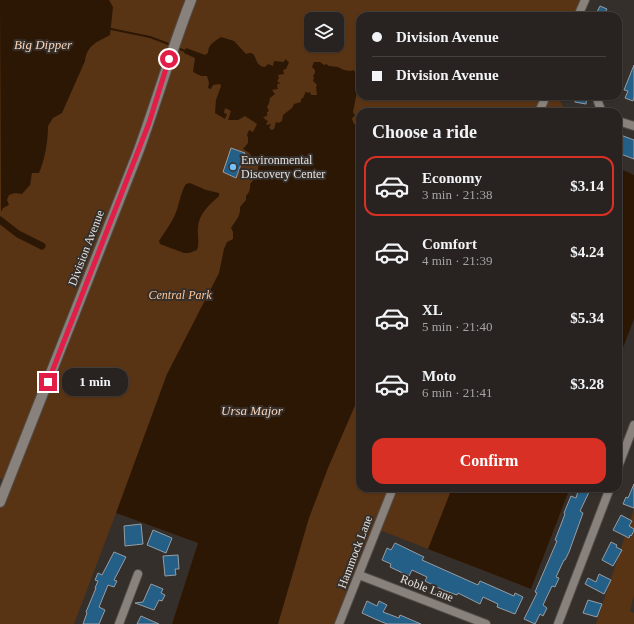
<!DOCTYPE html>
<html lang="en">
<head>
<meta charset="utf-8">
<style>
	body { margin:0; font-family:Georgia,serif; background:#302b29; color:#f1f3f6; height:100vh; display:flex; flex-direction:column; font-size:15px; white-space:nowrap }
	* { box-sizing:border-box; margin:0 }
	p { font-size:13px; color:#a5a4a5 }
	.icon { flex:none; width:22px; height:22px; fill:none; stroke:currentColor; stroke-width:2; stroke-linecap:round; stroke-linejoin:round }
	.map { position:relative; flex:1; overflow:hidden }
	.details { position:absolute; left:356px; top:108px; width:266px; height:384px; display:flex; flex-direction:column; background:#282320; border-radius:12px; box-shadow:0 1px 3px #0004,0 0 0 1px #44403e }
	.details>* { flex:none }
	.top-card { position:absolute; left:356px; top:12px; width:266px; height:88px; border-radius:12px; box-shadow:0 1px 3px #0004,0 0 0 1px #44403e; display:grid; align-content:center; height:88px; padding:0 16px; background:#282320 }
	.buttons { position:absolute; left:304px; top:12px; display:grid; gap:8px }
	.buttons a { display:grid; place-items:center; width:40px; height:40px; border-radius:8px; background:#282320; box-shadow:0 1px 3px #0004,0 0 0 1px #44403e; font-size:20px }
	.end { position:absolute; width:18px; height:18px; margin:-9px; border:5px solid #e11d48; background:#fff; box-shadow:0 0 0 2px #fff }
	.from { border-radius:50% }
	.bubble { position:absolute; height:28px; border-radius:12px; background:#282320; box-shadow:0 1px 3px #0004,0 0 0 1px #44403e; font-size:13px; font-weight:800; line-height:28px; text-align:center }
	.top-card b { display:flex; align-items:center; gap:14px; height:38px; font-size:15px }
	.top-card b+b { border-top:1px solid #44403e }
	.top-card i { width:10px; height:10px; background:#f1f3f6 }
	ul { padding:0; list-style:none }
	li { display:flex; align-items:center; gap:12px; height:60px; margin:0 8px 6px; padding:0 8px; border:2px solid transparent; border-radius:12px }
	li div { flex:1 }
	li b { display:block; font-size:15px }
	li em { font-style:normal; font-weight:800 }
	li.on { border-color:#d93025 }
	li>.icon { width:36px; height:36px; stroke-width:1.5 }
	h2 { padding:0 16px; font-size:18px; line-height:48px }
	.primary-button { display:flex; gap:8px; margin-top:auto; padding:8px 16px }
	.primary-button a { flex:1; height:46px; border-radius:12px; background:#d93025; color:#fff; font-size:16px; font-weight:800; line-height:46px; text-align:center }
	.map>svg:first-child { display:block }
</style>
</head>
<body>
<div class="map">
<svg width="634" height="624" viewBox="0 0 634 624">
	<rect width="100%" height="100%" fill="#352f2b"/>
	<g fill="#593414" fill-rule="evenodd">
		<path d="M0,0H590L584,16H360V96H557L566,112H360V488H570L531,589L377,529L339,624H172L198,543L116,513L74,624H0V502L8,482L0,478ZM311,19H337V45H311Z"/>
		<polygon points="634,509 634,595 630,611 634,613 634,624 596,624"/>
	</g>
	<g fill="#2c1705">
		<path d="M0,0H109L113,7L110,35C97,42 87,45 85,61L62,113L53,118L48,126C48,141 45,159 39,173H32L30,185L22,194L15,193L9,195L7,200L9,205L3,208L1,212Z"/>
		<path d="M221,37L234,41L246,54C259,49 252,66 265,67L268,64L273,66L274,61L284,62L285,59L289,62L286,69L283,70L284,74L278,75L279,78L277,81L280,83V84L278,83L277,86L278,89L272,90L275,94L270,98L269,103L267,107L269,111L267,112V116L263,117L266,120L268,121L266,124L267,125L270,124L271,125L269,127L271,130L274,129L276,122L279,123L282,121L283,115L292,108L294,104L301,102V99L303,98L306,91L307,93L310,92L311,95H317L316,87L317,85L313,81L314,78L313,76L315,73V70L312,67L314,62H320L324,65L326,64L329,66L338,67L344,70L350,71L353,70L360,76V82L356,85L358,87L357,88L360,89V92H357L353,112L355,116L353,117L352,119L354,124L360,125V394L328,468L309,518L278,624H172L198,543L116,513L167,374L219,273L224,249L227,242L233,239V232L231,228C235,221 241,216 240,207L246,200V196C249,193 251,188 250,184C254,180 262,167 257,161C255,159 253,159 251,157C251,156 251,155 250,154C249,152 244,150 243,149L248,143V138L247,135L249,130L253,132L257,124L245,116L238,120H228L231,111L225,108L224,113L227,114L225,119L215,113L216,100L221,86L220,84L213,85L211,89L208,88L209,83L207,76H201L193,72L195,58L184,53L186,48L205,55L208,53C208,44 215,41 221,37Z"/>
		<polygon points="618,168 634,175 634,319 618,361"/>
		<path d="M190,183L206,190L219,193V196C209,205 199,214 198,227C197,236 200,242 197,250L189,253H184L160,244L159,241C164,233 170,225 174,217C179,207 180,193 186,184Z"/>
		<polygon points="452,488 570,488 531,589 428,549"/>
	</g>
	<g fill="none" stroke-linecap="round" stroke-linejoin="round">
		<g stroke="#2c1705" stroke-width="2">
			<polyline points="111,29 150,37 171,45"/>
			<polyline points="177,48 185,51"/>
		</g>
		<polyline stroke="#2c1705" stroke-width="7" points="0,220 18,234 42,246"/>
	</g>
	<g fill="#235f87" stroke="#969da3">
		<polygon points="600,6 607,9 603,16 595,16"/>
		<polygon points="634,65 634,97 633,101 625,98 628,91 624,90"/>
		<polygon points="576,96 587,96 586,104 575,102"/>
		<polygon points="618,134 634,140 634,159 618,153"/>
		<polygon points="231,148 245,153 236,178 223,172"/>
		<polygon points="634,484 634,508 623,504 626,497 628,498"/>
		<polygon points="579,488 591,488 580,511 583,513 569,552 565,560 564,560 556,577 559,578 555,587 552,586 543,605 547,608 543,616 540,614 535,624 524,619 537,593 535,592 557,541 555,540 565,514 564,513 571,496 576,498"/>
		<polygon points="621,515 632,521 629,526 634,529 634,531 631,536 630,535 629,538 613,530"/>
		<polygon points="141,524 143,544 125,546 124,526"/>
		<polygon points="153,530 172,538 166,553 147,545"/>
		<polygon points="611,542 617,545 616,547 622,550 613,566 602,560"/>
		<polygon points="395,543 424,557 422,560 478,585 480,581 514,596 515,593 523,597 515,614 497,607 498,604 483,597 480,604 458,593 457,595 443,590 425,581 427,577 412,570 409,576 390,567 391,564 382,560 387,548 391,550"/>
		<polygon points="114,552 126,557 114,580 117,581 114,587 108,585 99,607 105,610 99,624 83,624 87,613 86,612 96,588 95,588 98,581 95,580 98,573 102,575"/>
		<polygon points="178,555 179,569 175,569 176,575 165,576 163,556"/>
		<polygon points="599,574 611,580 604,594 585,584 588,578 596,582"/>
		<polygon points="151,584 163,589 161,593 165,595 162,601 159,600 154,610 135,603 143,602"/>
		<polygon points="588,600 602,604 597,617 583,613"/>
		<polygon points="367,601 377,606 379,601 387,605 383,612 399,618 400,615 421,624 387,624 375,619 362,613"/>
		<polygon points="141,616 159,624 137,624"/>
	</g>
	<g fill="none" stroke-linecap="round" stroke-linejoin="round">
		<defs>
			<g id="minor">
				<polyline points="578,16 585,0"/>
				<polyline points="596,96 601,110 604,112"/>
				<polyline points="539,112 546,96"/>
				<polyline points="618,121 634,126"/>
				<polyline points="618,467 634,425"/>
				<polyline points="359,575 486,624"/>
				<polyline points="119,624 138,574"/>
				<polyline points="339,624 393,488"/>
				<polyline points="558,624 610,488"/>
			</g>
			<path id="tertiary" d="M0,502L137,155C156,104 171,51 191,0"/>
		</defs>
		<use href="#minor" stroke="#514c48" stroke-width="10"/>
		<use href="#tertiary" stroke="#514c48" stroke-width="12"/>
		<use href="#minor" stroke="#89817c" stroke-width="8"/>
		<use href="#tertiary" stroke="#89817c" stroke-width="10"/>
	</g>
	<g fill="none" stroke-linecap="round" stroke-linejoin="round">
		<polyline stroke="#e11d48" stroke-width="5" points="48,382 149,123 169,59"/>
	</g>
	<circle fill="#75c0f6" stroke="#352f2b" stroke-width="1.5" cx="233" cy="167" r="4"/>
	<g text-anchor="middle" stroke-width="4" stroke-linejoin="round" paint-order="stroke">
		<g font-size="12" fill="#e5e1de" stroke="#352f2b" text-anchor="start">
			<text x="241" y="164">Environmental<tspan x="241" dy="14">Discovery Center</tspan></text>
		</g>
		<g font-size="12" fill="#e5e1de" stroke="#352f2b">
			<text transform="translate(86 248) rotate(-69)" y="4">Division Avenue</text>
			<text transform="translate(355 552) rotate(-69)" y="4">Hammock Lane</text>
			<text transform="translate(427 588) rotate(21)" y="4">Roble Lane</text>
		</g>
		<g font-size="12" font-style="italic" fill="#fdc69b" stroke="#352f2b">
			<text x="180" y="299">Central Park</text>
		</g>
		<g font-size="13" font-style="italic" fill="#fad5b9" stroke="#352f2b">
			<text x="43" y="49">Big Dipper</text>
			<text x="252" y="415">Ursa Major</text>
		</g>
	</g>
</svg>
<div class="buttons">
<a><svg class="icon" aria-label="layers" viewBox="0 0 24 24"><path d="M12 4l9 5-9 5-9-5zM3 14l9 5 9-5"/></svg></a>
</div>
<i class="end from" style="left:169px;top:59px"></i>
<i class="end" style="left:48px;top:382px"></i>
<div class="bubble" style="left:62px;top:368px;width:66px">1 min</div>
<div class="top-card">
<b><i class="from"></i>Division Avenue</b>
<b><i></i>Division Avenue</b>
</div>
<section class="details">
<h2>Choose a ride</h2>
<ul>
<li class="on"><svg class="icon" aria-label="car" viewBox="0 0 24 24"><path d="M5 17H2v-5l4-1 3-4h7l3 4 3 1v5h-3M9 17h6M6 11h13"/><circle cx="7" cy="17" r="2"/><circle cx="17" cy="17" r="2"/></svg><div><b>Economy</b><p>3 min · 21:38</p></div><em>$3.14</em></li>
<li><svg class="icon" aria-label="car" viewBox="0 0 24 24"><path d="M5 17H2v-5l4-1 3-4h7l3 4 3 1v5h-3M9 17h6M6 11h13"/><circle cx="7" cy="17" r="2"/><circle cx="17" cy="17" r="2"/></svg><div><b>Comfort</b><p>4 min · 21:39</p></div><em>$4.24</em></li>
<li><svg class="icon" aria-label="car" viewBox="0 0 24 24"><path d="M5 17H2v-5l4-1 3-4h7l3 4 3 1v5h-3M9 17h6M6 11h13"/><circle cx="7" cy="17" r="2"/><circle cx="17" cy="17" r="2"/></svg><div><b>XL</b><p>5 min · 21:40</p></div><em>$5.34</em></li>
<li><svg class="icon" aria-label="car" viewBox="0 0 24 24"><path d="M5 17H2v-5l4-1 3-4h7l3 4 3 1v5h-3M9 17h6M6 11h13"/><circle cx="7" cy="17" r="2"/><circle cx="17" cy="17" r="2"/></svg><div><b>Moto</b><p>6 min · 21:41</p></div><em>$3.28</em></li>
</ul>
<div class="primary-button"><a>Confirm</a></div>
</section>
</div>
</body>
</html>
